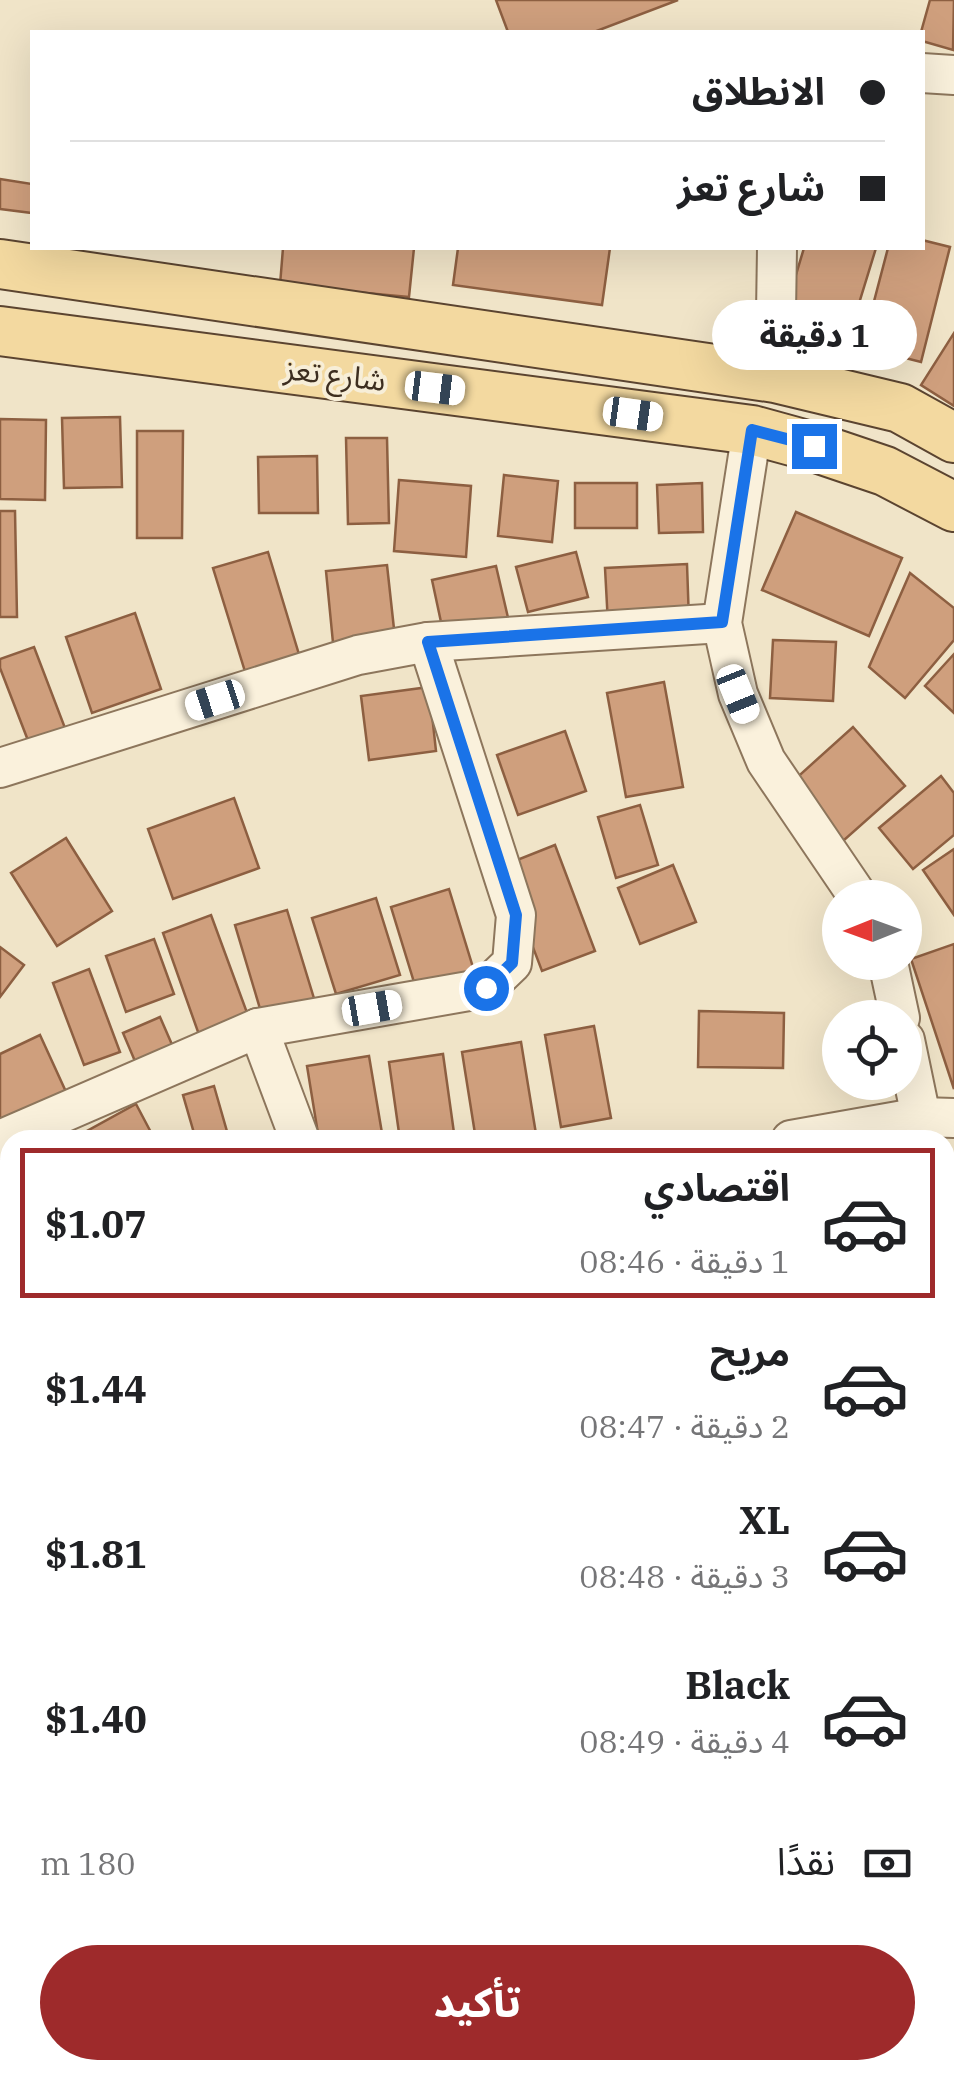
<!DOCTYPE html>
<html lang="ar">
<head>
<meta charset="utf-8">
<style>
	body { margin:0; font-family:"IBM Plex Serif","Noto Sans Arabic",serif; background:#f6f6f6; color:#202124; direction:rtl; height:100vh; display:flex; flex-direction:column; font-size:38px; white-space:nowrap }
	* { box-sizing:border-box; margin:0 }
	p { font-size:32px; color:#757577 }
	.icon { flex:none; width:55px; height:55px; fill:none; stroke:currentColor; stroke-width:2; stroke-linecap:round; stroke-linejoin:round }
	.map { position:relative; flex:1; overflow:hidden; direction:ltr }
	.drawer { position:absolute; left:0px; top:1130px; width:955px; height:950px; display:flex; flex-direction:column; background:#fff; border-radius:30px 30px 0 0; box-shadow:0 10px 40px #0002; direction:rtl }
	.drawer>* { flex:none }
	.top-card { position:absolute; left:30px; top:30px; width:895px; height:220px; border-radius:0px; box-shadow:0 10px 40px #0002; direction:rtl; display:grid; align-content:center; height:220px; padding:0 40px; background:#fff }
	.needle { width:65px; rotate:269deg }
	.fabs { position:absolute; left:822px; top:880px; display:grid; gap:20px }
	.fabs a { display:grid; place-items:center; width:100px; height:100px; border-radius:50%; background:#fff; box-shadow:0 10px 40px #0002; font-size:50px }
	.end { position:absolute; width:45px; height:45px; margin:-22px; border:12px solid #1a73e8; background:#fff; box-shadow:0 0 0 5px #fff }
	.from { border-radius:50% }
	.bubble { position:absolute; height:70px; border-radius:35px; background:#fff; box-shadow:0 10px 40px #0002; font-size:32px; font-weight:800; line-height:70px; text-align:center; direction:rtl }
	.car { position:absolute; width:30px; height:60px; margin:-30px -15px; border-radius:12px; box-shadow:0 0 8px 2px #0007; background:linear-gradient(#fff 24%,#345 0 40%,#fff 0 76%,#345 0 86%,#fff 0) }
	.top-card b { display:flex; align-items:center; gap:35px; height:95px; font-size:38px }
	.top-card b+b { border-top:2px solid #e0e0e0 }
	.top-card i { width:25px; height:25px; background:#202124 }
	ul { padding:18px 0 0; list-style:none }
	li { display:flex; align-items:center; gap:30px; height:150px; margin:0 20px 15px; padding:0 20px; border:5px solid transparent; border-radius:0px }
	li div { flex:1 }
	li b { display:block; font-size:38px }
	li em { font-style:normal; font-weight:800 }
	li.current { border-color:#9e2a2b }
	li>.icon { width:90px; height:90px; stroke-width:1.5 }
	.pay { display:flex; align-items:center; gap:25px; height:110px; padding:0 40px; font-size:38px }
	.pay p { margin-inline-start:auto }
	.action { display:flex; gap:20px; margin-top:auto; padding:20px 40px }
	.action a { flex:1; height:115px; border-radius:60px; background:#9e2a2b; color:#fff; font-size:40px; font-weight:800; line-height:115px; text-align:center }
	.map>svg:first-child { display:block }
</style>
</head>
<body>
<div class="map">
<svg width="954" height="2080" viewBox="0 0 954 2080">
	<rect width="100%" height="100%" fill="#f0e4c8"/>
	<g fill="#cf9f7d" stroke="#8d5f41" stroke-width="2.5">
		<polygon points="496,0 678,0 594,32 508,32"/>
		<polygon points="930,0 954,0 953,50 922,41 921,32"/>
		<polygon points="0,179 32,184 32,213 0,209"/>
		<polygon points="922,240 950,247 921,362 862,347 888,248 922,248"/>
		<polygon points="283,248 414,248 409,297 280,285"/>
		<polygon points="458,248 610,248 602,305 453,285"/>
		<polygon points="804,248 876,248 845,349 780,328"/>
		<polygon points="954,333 954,406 921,385"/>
		<polygon points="120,417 122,487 64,488 62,418"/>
		<polygon points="0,419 46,420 45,500 0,499"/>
		<polygon points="137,431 183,431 182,538 137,538"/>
		<polygon points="346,438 387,438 389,523 348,524"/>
		<polygon points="317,456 318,513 259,513 258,457"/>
		<polygon points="504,475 558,481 552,542 498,536"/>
		<polygon points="399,480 471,486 466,557 394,551"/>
		<rect x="575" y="483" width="62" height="45"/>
		<polygon points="702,483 703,532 659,533 657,485"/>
		<polygon points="0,511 15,511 17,617 0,617"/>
		<polygon points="796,512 902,558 869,636 762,590"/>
		<polygon points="268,552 301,661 247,678 213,568"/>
		<polygon points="576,552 588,597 528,612 516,567"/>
		<polygon points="687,564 689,621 608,624 605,568"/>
		<polygon points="387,565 396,647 334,653 326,571"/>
		<polygon points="496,566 509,622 444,636 432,580"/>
		<polygon points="910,573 954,608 954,640 905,698 869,667"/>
		<polygon points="135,613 161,689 92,713 66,637"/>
		<polygon points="773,640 836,642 833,701 770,698"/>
		<polygon points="34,647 65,728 29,743 0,668 0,659"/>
		<polygon points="954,654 954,713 925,686"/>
		<polygon points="664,682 683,787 626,797 607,693"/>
		<polygon points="429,687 436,751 369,760 361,696"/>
		<polygon points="853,727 905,786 843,841 792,782"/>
		<polygon points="565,731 586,791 518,815 497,755"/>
		<polygon points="941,776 954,793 954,835 913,869 879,828"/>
		<polygon points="234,798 259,868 173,899 148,829"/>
		<polygon points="640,805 658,865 616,878 598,817"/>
		<polygon points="66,838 112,911 57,946 11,873"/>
		<polygon points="555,845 595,951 542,971 502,866"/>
		<polygon points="954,849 954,915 923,870"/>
		<polygon points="673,865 696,922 640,944 618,888"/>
		<polygon points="449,889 475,974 417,992 391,907"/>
		<polygon points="376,898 400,975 336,994 312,918"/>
		<polygon points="287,910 316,1005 264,1022 235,925"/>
		<polygon points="211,915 253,1029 203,1046 163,933"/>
		<polygon points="154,939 174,994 126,1012 106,956"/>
		<polygon points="954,944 954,1089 911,959"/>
		<polygon points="0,947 24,965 0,997"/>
		<polygon points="89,969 120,1052 84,1065 53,983"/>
		<polygon points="699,1011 784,1013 783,1068 698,1067"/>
		<polygon points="160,1017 180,1063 143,1080 123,1033"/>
		<polygon points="594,1026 611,1118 561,1127 545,1035"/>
		<polygon points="40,1035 72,1105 0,1138 0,1054"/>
		<polygon points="521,1042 537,1140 476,1140 462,1052"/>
		<polygon points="443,1054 455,1140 400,1140 389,1062"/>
		<polygon points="369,1056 383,1139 319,1140 307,1066"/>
		<polygon points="214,1086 228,1135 210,1140 196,1140 183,1095"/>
		<polygon points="136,1104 155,1140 81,1140 78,1136"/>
		<polygon points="10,1180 10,1214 0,1197 0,1186"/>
		<polygon points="945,1199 954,1199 954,1253 945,1246"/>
		<polygon points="10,1434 10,1577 0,1582 0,1437"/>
		<polygon points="954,1450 954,1525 945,1525 945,1451"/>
		<polygon points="1,1726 10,1726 10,1788 2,1788"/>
		<polygon points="9,1812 10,1812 10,1884 0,1881 0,1842"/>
	</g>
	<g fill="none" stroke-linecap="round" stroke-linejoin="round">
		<defs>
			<g id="minor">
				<polyline points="922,73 954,75"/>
				<polyline points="775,378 777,248"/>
				<polyline points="752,430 722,623 738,694 766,761 859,898"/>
				<polyline points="0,768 358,655 428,642 722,623"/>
				<polyline points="888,962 900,1018"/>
				<polyline points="258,1028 486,988 512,963 516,915 428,642"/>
				<polyline points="905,1040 921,1117 920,1140"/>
				<polyline points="0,1140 258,1028 300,1140"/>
				<polyline points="791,1140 921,1117 954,1118"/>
				<polyline points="0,1224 10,1244"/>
				<polyline points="0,1623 10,1614"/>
				<polyline points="945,1670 954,1668"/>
				<polyline points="945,1934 954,1975"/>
				<polyline points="0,1982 10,1977"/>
				<polyline points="420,2070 425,2080"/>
			</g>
			<g id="major">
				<polyline points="0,264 775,378 900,408 954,438"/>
				<polyline points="0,331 752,430 814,447 885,471 954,507"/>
			</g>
			<g id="highway">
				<polyline points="945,1993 954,1991"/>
				<polyline points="608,2080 647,2070"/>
				<polyline points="880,2080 920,2070"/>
			</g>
		</defs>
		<use href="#minor" stroke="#8d765c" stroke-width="42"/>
		<use href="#major" stroke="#5b4430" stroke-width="52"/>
		<use href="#highway" stroke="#5b4430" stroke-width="60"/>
		<use href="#minor" stroke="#faf1dc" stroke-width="38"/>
		<use href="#major" stroke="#f3d9a0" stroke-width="48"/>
		<use href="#highway" stroke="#e0a458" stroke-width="55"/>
	</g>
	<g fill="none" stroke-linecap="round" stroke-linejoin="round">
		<polyline stroke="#1a73e8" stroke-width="12" points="486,988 512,963 516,915 428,642 722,622 752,430 814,446"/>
	</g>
	<g text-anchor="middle" stroke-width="8" stroke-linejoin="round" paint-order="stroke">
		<g font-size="30" fill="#3d2e20" stroke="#f7eed8">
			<text transform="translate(335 375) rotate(7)" y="10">شارع تعز</text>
		</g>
	</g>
</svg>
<div class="fabs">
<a><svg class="needle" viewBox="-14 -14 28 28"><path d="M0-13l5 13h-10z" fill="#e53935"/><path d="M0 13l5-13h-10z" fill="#757577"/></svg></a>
<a><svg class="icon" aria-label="locate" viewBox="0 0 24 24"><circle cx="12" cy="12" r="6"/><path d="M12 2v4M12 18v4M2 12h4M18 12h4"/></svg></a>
</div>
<i class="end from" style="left:486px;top:988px"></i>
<i class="end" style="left:814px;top:446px"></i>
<div class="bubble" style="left:712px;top:300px;width:205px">1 دقيقة</div>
<i class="car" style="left:435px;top:388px;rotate:97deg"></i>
<i class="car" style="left:633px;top:414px;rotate:98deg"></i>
<i class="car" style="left:738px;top:694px;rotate:158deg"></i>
<i class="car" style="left:215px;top:700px;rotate:252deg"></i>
<i class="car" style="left:372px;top:1008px;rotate:80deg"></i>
<div class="top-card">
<b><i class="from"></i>الانطلاق</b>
<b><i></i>شارع تعز</b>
</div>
<section class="drawer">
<ul>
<li class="current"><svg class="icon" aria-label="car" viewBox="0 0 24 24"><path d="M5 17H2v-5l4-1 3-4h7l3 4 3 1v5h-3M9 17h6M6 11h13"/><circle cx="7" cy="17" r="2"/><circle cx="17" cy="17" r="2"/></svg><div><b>اقتصادي</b><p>1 دقيقة · 08:46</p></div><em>$1.07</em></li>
<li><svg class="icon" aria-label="car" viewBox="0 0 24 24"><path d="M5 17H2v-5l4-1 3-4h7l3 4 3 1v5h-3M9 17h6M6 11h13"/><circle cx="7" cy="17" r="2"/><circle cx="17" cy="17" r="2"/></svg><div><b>مريح</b><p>2 دقيقة · 08:47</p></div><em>$1.44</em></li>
<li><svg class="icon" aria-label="car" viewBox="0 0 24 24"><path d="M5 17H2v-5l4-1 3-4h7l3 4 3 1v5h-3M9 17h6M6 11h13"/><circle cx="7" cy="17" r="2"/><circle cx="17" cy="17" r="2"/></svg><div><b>XL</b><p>3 دقيقة · 08:48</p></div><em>$1.81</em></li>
<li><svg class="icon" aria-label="car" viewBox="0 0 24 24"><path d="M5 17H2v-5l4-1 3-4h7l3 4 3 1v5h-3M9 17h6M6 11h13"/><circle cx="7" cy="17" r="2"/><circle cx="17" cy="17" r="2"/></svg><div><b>Black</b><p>4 دقيقة · 08:49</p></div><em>$1.40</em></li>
</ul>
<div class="pay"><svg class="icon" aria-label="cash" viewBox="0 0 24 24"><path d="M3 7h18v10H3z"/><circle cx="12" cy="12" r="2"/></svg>نقدًا<p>180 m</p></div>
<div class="action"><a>تأكيد</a></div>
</section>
</div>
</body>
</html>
